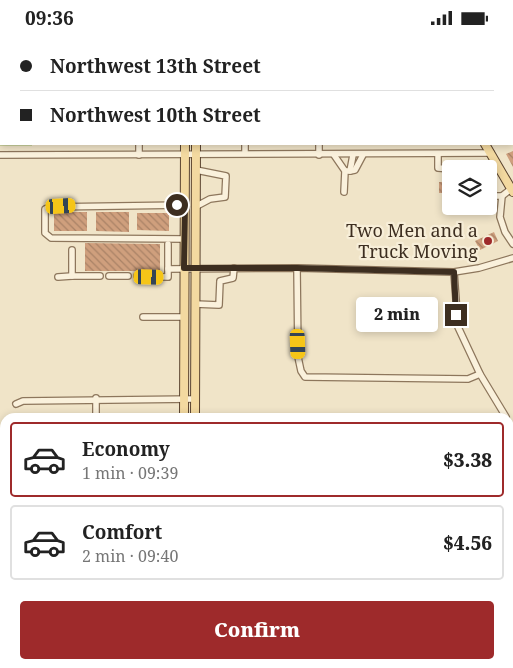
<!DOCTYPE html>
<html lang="en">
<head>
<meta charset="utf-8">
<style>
	body { margin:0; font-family:"Noto Serif",serif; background:#f6f6f6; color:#222; height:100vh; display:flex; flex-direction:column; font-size:19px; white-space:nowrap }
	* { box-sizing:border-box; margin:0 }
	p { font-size:16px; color:#767676 }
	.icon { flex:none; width:28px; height:28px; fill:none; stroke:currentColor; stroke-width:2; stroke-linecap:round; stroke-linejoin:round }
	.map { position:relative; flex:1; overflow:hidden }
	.panel { position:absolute; left:0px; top:378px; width:514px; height:256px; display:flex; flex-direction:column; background:#fff; border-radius:15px 15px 0 0; box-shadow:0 2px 8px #0003 }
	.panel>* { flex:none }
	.top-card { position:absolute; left:0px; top:0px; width:514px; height:110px; box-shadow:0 2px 8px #0003; display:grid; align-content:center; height:110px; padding:0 20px; background:#fff }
	.tools { position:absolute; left:442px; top:125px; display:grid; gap:10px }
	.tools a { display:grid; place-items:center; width:55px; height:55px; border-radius:5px; background:#fff; box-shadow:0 2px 8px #0003; font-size:25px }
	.end { position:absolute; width:22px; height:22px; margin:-11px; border:6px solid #3d2e20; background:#fff; box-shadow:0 0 0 2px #fff }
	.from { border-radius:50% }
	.bubble { position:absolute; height:35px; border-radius:5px; background:#fff; box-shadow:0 2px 8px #0003; font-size:16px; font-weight:800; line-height:35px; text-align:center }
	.car { position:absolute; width:15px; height:30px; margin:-15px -8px; border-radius:6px; box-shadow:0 0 4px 1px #0007; background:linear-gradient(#f5c518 24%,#345 0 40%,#f5c518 0 76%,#345 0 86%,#f5c518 0) }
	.top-card b { display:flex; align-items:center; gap:18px; height:48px; font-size:19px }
	.top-card b+b { border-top:1px solid #e0e0e0 }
	.top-card i { width:12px; height:12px; background:#222 }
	ul { padding:9px 0 0; list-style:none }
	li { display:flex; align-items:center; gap:15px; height:75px; margin:0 10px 8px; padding:0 10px; border:2px solid #e0e0e0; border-radius:5px }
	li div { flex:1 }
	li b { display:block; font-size:19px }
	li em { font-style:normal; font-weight:800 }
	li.active { border-color:#9e2a2b }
	li>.icon { width:45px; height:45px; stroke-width:1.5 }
	.primary-button { display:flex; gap:10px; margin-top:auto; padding:10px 20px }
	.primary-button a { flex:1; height:58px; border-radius:5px; background:#9e2a2b; color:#fff; font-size:20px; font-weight:800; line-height:58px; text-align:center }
	.status { display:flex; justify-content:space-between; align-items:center; height:35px; padding:0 25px; background:#fff; direction:ltr }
	.status svg { height:14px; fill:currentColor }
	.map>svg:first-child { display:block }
</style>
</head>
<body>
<div class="status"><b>09:36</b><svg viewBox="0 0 49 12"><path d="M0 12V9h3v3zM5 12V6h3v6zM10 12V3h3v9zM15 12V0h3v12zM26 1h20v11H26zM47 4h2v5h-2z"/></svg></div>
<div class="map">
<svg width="513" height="633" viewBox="0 0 513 633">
	<defs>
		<pattern id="park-crowns" width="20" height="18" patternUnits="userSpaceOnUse" patternTransform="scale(1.25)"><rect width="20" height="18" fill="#c9cf9b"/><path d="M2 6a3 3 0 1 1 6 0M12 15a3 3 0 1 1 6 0" fill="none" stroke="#aeb285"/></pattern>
		<pattern id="building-back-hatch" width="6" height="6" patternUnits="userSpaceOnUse" patternTransform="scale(1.25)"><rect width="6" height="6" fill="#cf9f7d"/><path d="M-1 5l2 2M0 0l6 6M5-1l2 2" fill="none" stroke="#a98266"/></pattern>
	</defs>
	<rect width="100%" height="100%" fill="#f0e4c8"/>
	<polygon fill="url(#park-crowns)" points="0,0 31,0 1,1 1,109 32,109 32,111 0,111"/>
	<g fill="url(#building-back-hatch)">
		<polygon points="513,116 513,132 506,119"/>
		<polygon points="444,137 451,137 451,158 439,158 439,147 444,147"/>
		<rect x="54" y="177" width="33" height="19"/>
		<polygon points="96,177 129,177 129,197 96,196"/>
		<polygon points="137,178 169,178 169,196 137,195"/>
		<polygon points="494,197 498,206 480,215 475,206"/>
		<polygon points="85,208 160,209 160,236 85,236"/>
	</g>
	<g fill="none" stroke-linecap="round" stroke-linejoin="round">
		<defs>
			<g id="minor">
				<polyline points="36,0 36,1"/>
				<polyline points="464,0 466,1"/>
				<polyline points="480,0 480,1"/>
				<polyline points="512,24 513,24"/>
				<polyline points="512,37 513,38"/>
				<polyline points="245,109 245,118"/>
				<polyline points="438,119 438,133 451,134"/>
				<polyline points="0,120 491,118"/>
				<polyline points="139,120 139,109"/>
				<polyline points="319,120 319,109"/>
				<polyline points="334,120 345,136 344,157"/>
				<polyline points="459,134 476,131 478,134"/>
				<polyline points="346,136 350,136 353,120"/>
				<polyline points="350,136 355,135 363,120"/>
				<polyline points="511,154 502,161 500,182 505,197 513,209"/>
				<polyline points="489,161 502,161"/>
				<polyline points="195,172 210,164 225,162 226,141 196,135"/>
				<polyline points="185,204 51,203 45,198 45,174 50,172 185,170"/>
				<polyline points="168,209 168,234 297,233 454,237 479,233 513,223"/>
				<polyline points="72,215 72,241 100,241"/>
				<polyline points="297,233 298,322 301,336 305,342 468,344 480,339"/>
				<polyline points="454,237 458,292 480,339 506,382"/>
				<polyline points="109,241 128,241"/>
				<polyline points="137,241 168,242 168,234"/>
				<polyline points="58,242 72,241"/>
				<polyline points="195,269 219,270 220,246 233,243 234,233"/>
				<polyline points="143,282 184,282"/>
				<polyline points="96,363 96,382"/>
				<polyline points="16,369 23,366 195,364"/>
				<polyline points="509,391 513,421"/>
				<polyline points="0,551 5,551"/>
				<polyline points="512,620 513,436"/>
				<polyline points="304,629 304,633"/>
				<polyline points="486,629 486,633"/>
				<polyline points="67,633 68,629"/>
				<polyline points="214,633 214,629"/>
				<polyline points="361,633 361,629"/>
			</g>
			<g id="major">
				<polyline points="191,0 191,1"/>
				<polyline points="404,0 405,1"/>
				<polyline points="185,1 185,0"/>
				<polyline points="196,1 196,0"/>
				<polyline points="485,109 513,157"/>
				<polyline points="184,382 185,109"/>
				<polyline points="195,382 196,109"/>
				<polyline points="185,629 185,633"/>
				<polyline points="196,629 196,633"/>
			</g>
		</defs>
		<use href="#minor" stroke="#8d765c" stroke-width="8"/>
		<use href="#major" stroke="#5b4430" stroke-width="10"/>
		<use href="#minor" stroke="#faf1dc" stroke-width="5.5"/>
		<use href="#major" stroke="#f3d9a0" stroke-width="8"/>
		<g stroke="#3d2e20" stroke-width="2" stroke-dasharray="9 9" stroke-linecap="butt">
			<polyline points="440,0 441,1"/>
			<polyline points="512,71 513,72"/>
		</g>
	</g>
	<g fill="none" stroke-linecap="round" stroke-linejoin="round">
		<polyline stroke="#3d2e20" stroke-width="6" points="177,170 185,170 184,233 297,233 454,237 456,280"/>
	</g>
	<circle fill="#9e2a2b" stroke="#f7eed8" stroke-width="2" cx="488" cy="206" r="5"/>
	<g text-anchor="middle" stroke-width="4.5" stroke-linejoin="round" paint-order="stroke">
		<g font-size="18" fill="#3d2e20" stroke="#f7eed8" text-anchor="end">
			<text x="478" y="202">Two Men and a<tspan x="478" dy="21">Truck Moving</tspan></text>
		</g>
	</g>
</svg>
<div class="tools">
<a><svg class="icon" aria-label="layers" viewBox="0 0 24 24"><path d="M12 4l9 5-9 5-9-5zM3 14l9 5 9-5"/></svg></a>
</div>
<i class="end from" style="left:177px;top:170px"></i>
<i class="end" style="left:456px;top:280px"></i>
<div class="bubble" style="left:356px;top:262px;width:82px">2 min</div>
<i class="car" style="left:61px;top:171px;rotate:87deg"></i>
<i class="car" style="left:149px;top:242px;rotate:91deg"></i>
<i class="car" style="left:298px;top:309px;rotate:178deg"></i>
<div class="top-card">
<b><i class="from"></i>Northwest 13th Street</b>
<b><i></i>Northwest 10th Street</b>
</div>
<section class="panel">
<ul>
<li class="active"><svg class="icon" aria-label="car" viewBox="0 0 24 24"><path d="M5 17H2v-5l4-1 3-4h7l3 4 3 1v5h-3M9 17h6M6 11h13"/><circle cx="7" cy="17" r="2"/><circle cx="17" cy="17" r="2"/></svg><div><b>Economy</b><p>1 min · 09:39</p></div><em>$3.38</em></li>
<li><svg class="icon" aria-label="car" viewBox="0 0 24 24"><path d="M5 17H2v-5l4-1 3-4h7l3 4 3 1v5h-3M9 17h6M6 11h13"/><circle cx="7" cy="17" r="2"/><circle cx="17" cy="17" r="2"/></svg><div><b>Comfort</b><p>2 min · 09:40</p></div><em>$4.56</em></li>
</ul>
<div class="primary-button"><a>Confirm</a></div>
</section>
</div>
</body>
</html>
